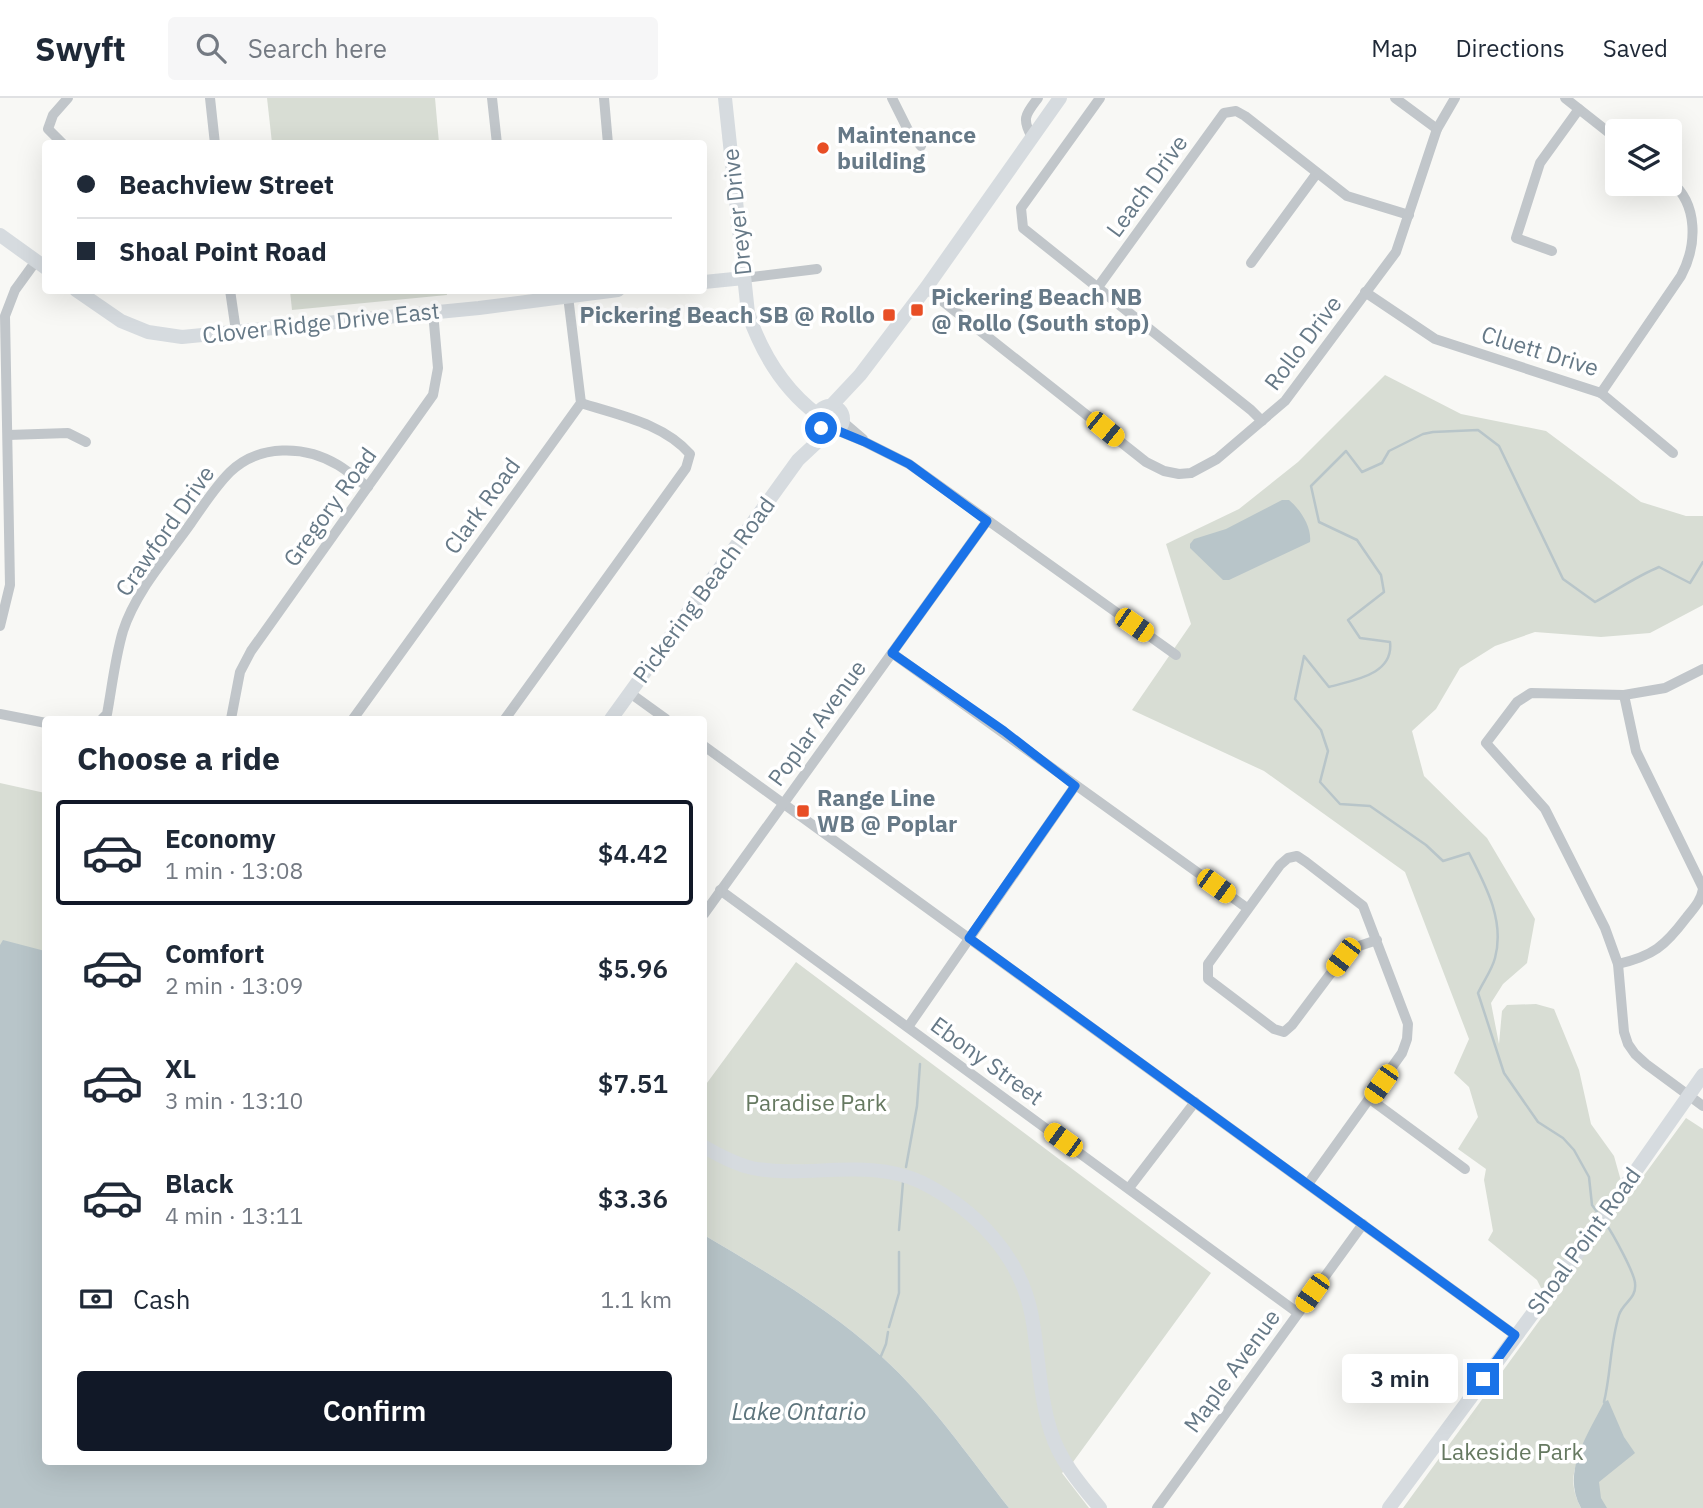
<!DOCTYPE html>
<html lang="en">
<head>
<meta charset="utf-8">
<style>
	body { margin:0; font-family:"IBM Plex Sans",sans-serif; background:#f6f6f7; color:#1f2937; height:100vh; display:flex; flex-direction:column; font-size:26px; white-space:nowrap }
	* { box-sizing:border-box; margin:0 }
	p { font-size:23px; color:#747a83 }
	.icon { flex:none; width:38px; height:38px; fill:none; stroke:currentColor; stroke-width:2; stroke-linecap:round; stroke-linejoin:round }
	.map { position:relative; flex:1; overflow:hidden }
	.details { position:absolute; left:42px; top:618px; width:665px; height:749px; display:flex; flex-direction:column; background:#fff; border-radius:7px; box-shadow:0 7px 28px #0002 }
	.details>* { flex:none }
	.banner { position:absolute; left:42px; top:42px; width:665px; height:154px; border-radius:7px; box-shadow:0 7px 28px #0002; display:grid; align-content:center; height:154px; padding:0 35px; background:#fff }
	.fabs { position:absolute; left:1605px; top:21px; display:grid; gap:14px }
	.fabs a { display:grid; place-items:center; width:77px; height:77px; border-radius:7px; background:#fff; box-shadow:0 7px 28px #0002; font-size:35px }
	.end { position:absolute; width:32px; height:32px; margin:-16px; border:9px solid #1a73e8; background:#fff; box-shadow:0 0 0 4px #fff }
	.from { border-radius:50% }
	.bubble { position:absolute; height:49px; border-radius:7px; background:#fff; box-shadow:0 7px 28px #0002; font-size:23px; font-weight:600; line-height:49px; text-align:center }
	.car { position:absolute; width:21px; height:42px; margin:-21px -10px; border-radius:9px; box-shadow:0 0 5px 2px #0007; background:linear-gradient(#f5c518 24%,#345 0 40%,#f5c518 0 76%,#345 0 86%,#f5c518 0) }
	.banner b { display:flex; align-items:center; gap:24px; height:66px; font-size:26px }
	.banner b+b { border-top:2px solid #e0e1e3 }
	.banner i { width:18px; height:18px; background:#1f2937 }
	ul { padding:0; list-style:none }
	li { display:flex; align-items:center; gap:21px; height:105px; margin:0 14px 10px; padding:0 21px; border:4px solid transparent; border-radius:7px }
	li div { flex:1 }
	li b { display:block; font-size:26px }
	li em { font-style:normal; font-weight:600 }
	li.on { border-color:#111827 }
	li>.icon { width:63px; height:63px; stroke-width:1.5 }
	h2 { padding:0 35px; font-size:32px; line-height:84px }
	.pay { display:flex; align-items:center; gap:18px; height:77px; padding:0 35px; font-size:26px }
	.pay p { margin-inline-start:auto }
	.cta { display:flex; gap:14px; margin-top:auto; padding:14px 35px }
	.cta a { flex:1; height:80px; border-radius:7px; background:#111827; color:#fff; font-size:28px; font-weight:600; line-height:80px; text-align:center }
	header { display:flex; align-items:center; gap:42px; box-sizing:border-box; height:98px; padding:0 35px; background:#fff; border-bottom:2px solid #e0e1e3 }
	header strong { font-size:33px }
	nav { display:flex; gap:38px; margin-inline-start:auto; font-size:24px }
	.search { width:490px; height:63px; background:#f6f6f7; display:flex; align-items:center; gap:18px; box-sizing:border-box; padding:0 24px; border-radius:7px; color:#747a83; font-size:26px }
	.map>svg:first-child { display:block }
</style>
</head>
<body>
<header>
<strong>Swyft</strong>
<div class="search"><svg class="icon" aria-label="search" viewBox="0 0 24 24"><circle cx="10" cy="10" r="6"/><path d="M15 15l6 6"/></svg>Search here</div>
<nav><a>Map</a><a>Directions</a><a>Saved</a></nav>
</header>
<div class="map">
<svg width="1703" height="1410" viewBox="0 0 1703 1410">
	<rect width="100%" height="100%" fill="#f8f8f5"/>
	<g fill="#d8ddd4">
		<polygon points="267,0 435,0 439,45 272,45"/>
		<polygon points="446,192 447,197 292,212 290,193"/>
		<path d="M1385,277L1461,316L1546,333L1641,404L1686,418H1703V507L1650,535L1601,539L1535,534L1495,548L1460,570L1436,611L1412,633L1424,678L1487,740L1535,821L1527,865L1503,886L1491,905L1499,946L1502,913L1507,907L1536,906L1554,911L1579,972L1591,1026L1614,1058L1621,1083L1631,1095L1686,1020L1703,1031V1410H1605L1589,1376L1588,1343C1574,1367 1567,1383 1581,1410H1403L1550,1208L1537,1182L1488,1142L1493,1133L1484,1082L1486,1071L1458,1051L1478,1019L1469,989L1454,975L1469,941L1405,774L1264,673L1132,612L1191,526L1166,446L1239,411L1298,364Z"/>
		<polygon points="0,685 45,695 45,864 0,852"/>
		<path d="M796,864L1211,1175L1073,1364L1062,1375L1089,1410H1009C968,1358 930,1302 881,1258C830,1211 763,1172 704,1137V989Z"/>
	</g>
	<g fill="#b8c5c9">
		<path d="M1282,402H1289C1300,411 1312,429 1310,444L1229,482H1223L1190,450V446L1194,441L1226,431Z"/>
		<path d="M3,842L45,853L46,1363H704V1137C763,1172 830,1211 881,1258C930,1302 968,1358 1009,1410H0V847Z"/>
		<path d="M1608,1302L1624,1339L1635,1355L1599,1384L1601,1400L1607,1410H1581C1561,1373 1588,1337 1604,1304Z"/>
	</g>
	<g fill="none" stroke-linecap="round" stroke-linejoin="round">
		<g stroke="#b8c5c9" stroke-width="2.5">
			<polyline points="906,1069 917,1008 920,966"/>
			<path d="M1600,1118L1592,1107L1589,1079L1574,1052L1563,1040L1538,1024L1504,975L1478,895C1483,884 1492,872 1495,860C1505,823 1486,788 1469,755L1443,763L1426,747L1370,708L1340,706L1320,684L1328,653L1321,632L1295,601L1304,558L1329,589C1353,582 1394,577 1390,544L1360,540L1348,522L1384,494L1381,477L1357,442L1319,424L1311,388L1346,353L1362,374L1382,365L1389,353L1423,336L1433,334L1478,332L1499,348L1563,481L1595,504C1617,492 1637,478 1659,469L1690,485L1703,464"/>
			<polyline points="899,1132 903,1084"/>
			<polyline points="889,1229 899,1195 899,1154"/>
			<polyline points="881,1258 886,1246 888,1234"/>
			<path d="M1604,1304C1611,1275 1610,1246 1619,1217C1623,1204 1637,1201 1635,1185C1634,1174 1613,1136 1606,1126"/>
		</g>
		<g stroke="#c1c6ca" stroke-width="10">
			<polyline points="210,0 215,46"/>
			<polyline points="492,0 497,46"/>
			<polyline points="604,0 608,46"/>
			<polyline points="892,0 908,32 921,48"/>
			<polyline points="1100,0 1021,110 1023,130 1251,312 1262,323"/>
			<polyline points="1395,0 1437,31"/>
			<polyline points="1565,0 1617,41"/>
			<path d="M1032,39C1021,20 1026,16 1038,0"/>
			<polyline points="63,46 48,31 53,17 68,0"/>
			<polyline points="1552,153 1516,140 1540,65 1579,11"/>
			<polyline points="1251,165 1317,75"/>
			<polyline points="744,180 817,171"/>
			<polyline points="1098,189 1224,15 1236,13 1245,18 1347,98 1409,117"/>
			<polyline points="926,190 1146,364 1164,373 1179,376 1191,375 1217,361 1285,303 1396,154 1437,31 1455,0"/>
			<polyline points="230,192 236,233"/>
			<polyline points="1365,194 1435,241 1601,295 1673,355"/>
			<path d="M1601,295L1681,178C1697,148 1699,106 1670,83"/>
			<polyline points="842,323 863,341"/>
			<polyline points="836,332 865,344 909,366 1176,557"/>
			<polyline points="8,337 68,335 86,344"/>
			<polyline points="0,528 10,487 5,218 15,192 36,163"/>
			<polyline points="892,555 1247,810"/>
			<polyline points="1703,571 1665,590 1624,597 1531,595 1517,604 1486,645 1545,711 1605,830 1618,866 1624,934 1628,946 1635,956 1646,966 1703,1008"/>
			<polyline points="630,595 666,621"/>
			<polyline points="1624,597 1636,653 1703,790"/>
			<polyline points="0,616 46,625"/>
			<path d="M102,621L107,616C112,589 115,560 123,533C136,493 167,459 191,425C203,408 215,389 230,374C259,346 305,347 338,367C348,373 358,382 368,389"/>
			<polyline points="231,621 240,574 251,553 433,297 438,270 433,214"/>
			<polyline points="353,621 581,305 568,198"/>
			<path d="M505,621L686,370L690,356C663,325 618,317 581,305"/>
			<polyline points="704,648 1515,1237"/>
			<polyline points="720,792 1298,1215"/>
			<polyline points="704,816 987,423"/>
			<path d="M1618,866C1653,858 1665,848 1686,820C1694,810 1701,803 1703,791"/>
			<polyline points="908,929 1075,688"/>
			<polyline points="1370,1001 1465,1071"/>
			<polyline points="1308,1086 1402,955 1407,941 1408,926 1363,808 1306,764 1297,758 1288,760 1280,767 1208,866 1208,881 1274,931 1284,934 1292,927 1343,859 1359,848 1377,842"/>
			<polyline points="1129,1090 1195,1004"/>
			<polyline points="1157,1410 1363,1126"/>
		</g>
		<g stroke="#d6dbdf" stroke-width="14">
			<path d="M725,0L748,215C762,256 783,291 818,317"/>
			<polyline points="0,137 46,170"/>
			<polyline points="704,184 744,180"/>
			<polyline points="76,192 121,223 148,234 182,239 479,210 618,192"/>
			<circle cx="830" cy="321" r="13"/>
			<polyline points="830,309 860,277 926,190 1060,0"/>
			<polyline points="611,621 798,362 828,334"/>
			<path d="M704,1049C719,1057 734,1066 752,1070C808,1081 867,1059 921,1084C975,1111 1021,1158 1032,1219C1039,1257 1039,1297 1051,1334C1060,1363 1081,1387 1100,1410"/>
			<polyline points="1389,1410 1590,1138 1703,977"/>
		</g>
	</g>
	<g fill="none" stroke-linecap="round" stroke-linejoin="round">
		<polyline stroke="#1a73e8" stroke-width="9" points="821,330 828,334 836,332 865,344 909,366 987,423 892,555 1004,633 1075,688 969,840 1515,1237 1483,1281"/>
	</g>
	<g fill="#e84e25" stroke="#fff" stroke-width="2.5">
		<circle cx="823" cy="50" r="7"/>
		<rect x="910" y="205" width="14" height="14" rx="3.5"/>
		<rect x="882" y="210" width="14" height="14" rx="3.5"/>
		<rect x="796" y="706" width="14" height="14" rx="3.5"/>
	</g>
	<g text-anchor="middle" stroke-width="7" stroke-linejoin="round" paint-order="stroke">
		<g font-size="23" font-weight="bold" fill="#667987" stroke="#fff" text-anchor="start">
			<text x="837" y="45">Maintenance<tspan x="837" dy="26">building</tspan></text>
			<text x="931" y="207">Pickering Beach NB<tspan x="931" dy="26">@ Rollo (South stop)</tspan></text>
			<text x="875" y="225" text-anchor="end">Pickering Beach SB @ Rollo</text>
			<text x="817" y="708">Range Line<tspan x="817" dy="26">WB @ Poplar</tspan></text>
		</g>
		<g font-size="23" fill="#667987" stroke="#fff">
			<text transform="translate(1147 88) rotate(-54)" y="8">Leach Drive</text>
			<text transform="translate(737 114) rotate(-96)" y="8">Dreyer Drive</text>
			<text transform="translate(321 225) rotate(-6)" y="8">Clover Ridge Drive East</text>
			<text transform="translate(1303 245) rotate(-53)" y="8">Rollo Drive</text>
			<text transform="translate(1540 253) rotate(17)" y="8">Cluett Drive</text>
			<text transform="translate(482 408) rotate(-54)" y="8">Clark Road</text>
			<text transform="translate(330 409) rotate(-54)" y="8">Gregory Road</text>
			<text transform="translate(165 433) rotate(-55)" y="8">Crawford Drive</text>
			<text transform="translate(704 492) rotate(-54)" y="8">Pickering Beach Road</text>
			<text transform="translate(817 625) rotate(-54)" y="8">Poplar Avenue</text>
			<text transform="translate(987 963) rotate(36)" y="8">Ebony Street</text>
			<text transform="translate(1584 1143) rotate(-54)" y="8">Shoal Point Road</text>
			<text transform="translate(1232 1273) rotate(-54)" y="8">Maple Avenue</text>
		</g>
		<g font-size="23" fill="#667961" stroke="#fff">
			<text x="816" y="1013">Paradise Park</text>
			<text x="1512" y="1362">Lakeside Park</text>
		</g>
		<g font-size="24" font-style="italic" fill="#5d747c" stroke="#fff">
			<text x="799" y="1322">Lake Ontario</text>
		</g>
	</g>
</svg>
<div class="fabs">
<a><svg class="icon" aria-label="layers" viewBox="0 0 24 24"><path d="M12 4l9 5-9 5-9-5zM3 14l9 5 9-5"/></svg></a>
</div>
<i class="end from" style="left:821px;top:330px"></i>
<i class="end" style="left:1483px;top:1281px"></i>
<div class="bubble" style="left:1342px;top:1256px;width:116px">3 min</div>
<i class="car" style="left:1105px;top:331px;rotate:129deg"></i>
<i class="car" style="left:1134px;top:527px;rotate:125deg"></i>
<i class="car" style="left:1216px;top:788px;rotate:126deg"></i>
<i class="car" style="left:1343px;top:859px;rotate:217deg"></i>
<i class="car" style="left:1381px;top:986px;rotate:215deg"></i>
<i class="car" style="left:1063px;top:1042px;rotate:306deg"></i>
<i class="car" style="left:1312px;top:1195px;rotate:215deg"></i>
<div class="banner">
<b><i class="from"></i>Beachview Street</b>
<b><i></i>Shoal Point Road</b>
</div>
<section class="details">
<h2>Choose a ride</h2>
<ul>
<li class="on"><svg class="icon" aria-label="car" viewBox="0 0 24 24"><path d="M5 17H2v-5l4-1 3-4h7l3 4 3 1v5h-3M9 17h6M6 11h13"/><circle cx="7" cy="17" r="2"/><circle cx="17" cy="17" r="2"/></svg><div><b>Economy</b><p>1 min · 13:08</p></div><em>$4.42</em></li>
<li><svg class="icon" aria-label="car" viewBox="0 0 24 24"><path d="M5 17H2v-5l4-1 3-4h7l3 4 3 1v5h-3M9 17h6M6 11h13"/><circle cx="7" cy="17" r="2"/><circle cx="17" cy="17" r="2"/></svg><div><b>Comfort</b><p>2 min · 13:09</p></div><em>$5.96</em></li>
<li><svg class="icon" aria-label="car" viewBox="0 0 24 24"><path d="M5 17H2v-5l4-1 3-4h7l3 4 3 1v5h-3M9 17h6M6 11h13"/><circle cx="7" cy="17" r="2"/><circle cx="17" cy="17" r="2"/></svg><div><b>XL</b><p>3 min · 13:10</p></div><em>$7.51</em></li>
<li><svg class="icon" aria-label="car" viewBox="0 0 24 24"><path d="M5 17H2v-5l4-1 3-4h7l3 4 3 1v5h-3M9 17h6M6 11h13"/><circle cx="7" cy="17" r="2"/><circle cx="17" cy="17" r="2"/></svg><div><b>Black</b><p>4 min · 13:11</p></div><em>$3.36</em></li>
</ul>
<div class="pay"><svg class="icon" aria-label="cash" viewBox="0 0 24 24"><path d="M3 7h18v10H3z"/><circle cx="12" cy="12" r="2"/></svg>Cash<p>1.1 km</p></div>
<div class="cta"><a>Confirm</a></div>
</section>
</div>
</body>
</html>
